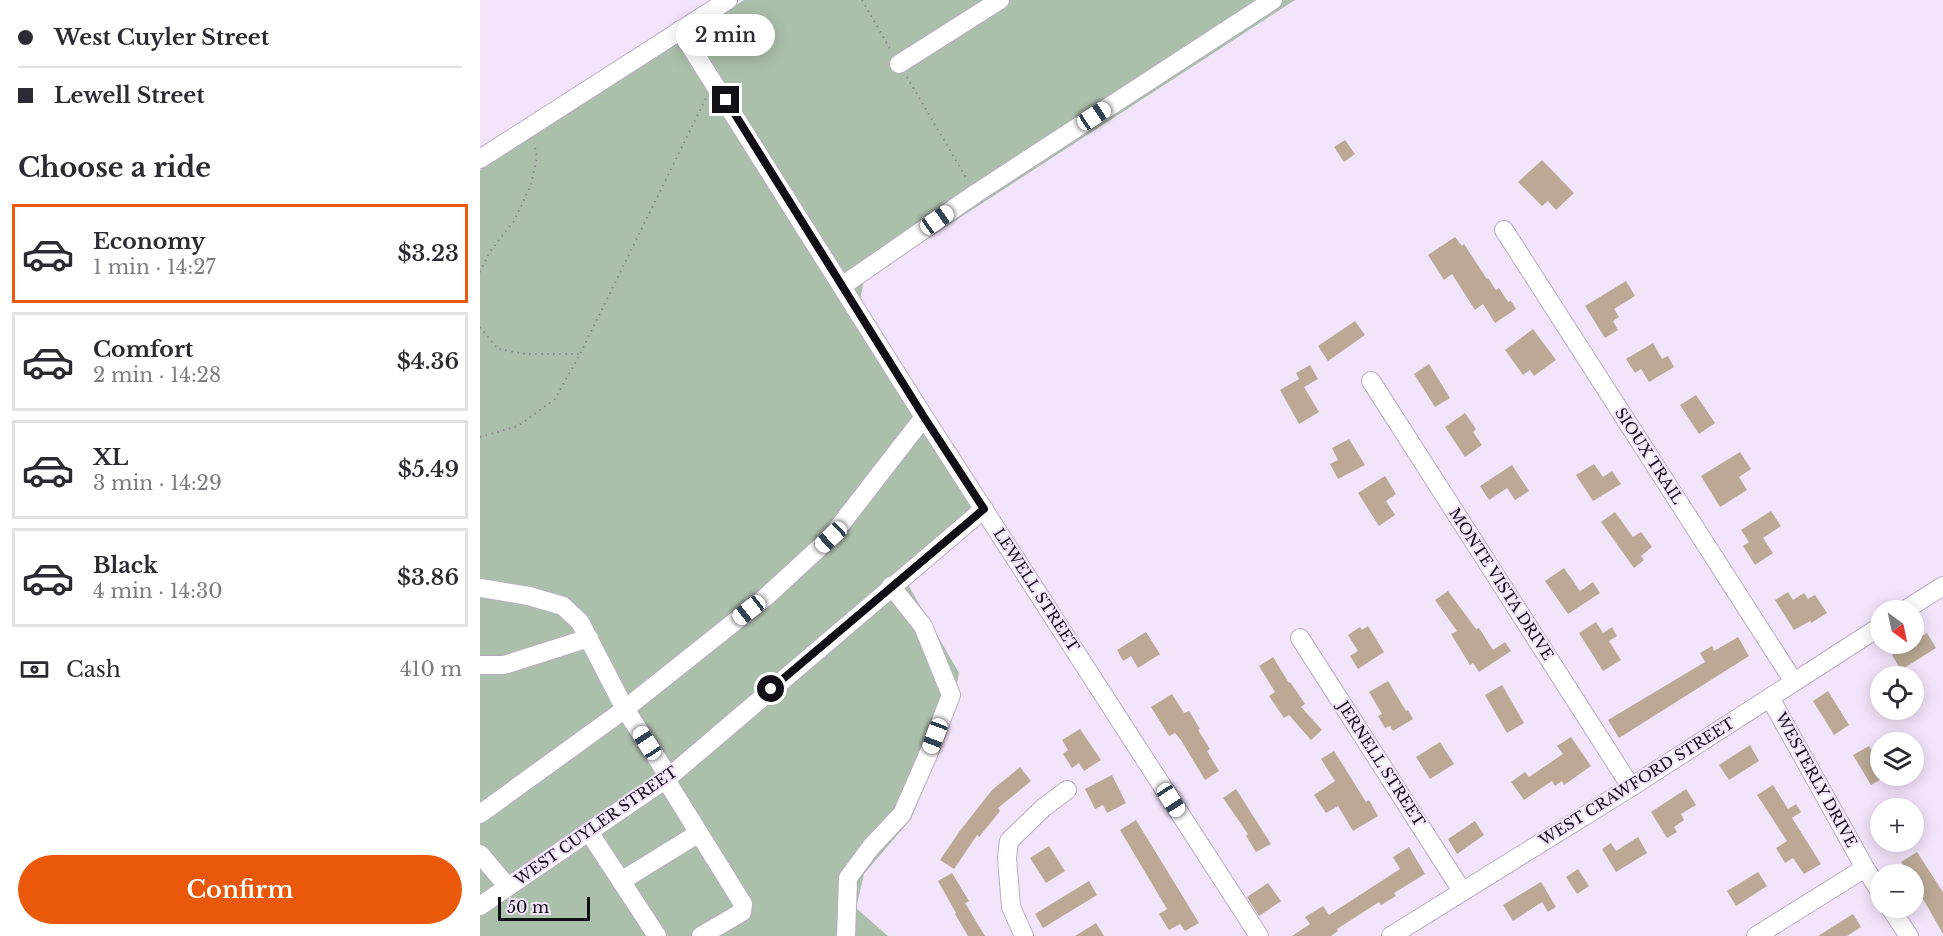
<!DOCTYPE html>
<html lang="en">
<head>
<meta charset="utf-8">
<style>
	body { margin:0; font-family:"Libre Baskerville",serif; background:#f7f7f7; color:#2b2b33; height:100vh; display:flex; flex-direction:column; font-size:22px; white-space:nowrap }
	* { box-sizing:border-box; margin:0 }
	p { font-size:20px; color:#7c7c81 }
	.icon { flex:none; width:33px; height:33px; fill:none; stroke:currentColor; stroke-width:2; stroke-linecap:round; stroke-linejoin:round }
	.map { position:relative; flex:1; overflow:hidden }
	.details { display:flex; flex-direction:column; background:#fff; width:480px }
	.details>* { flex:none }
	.guide { display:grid; align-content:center; height:132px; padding:0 18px; background:#fff }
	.needle { width:39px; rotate:147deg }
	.tools { position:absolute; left:1390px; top:600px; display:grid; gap:12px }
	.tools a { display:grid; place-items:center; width:54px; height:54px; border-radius:50%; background:#fff; box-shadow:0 3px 15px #0003; font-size:30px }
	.scale { position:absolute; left:18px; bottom:15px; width:92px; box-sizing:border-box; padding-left:6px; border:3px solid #120e15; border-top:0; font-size:16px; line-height:21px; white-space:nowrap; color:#120e15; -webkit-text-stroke:4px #f2e4fb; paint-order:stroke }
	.end { position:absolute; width:27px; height:27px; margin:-14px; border:8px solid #120e15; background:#fff; box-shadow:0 0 0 3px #fff }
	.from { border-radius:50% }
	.bubble { position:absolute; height:42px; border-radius:21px; background:#fff; box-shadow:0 3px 15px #0003; font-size:20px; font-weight:600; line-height:42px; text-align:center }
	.car { position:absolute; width:18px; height:36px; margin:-18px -9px; border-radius:8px; box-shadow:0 0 4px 2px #0007; background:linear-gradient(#fff 24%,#345 0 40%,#fff 0 76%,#345 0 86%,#fff 0) }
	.guide b { display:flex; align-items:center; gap:21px; height:57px; font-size:22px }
	.guide b+b { border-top:2px solid #e1e1e2 }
	.guide i { width:15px; height:15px; background:#2b2b33 }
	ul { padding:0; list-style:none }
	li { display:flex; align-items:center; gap:18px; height:99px; margin:0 12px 9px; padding:0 6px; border:3px solid #e1e1e2; border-radius:0px }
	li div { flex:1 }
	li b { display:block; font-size:22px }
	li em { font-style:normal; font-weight:600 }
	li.selected { border-color:#ea580c }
	li>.icon { width:54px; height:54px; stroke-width:1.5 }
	h2 { padding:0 18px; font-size:27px; line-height:72px }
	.pay { display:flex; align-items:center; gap:15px; height:66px; padding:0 18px; font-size:22px }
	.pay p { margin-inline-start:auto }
	.primary-button { display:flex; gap:12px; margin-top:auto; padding:12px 18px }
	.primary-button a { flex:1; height:69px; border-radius:36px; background:#ea580c; color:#fff; font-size:24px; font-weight:600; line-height:69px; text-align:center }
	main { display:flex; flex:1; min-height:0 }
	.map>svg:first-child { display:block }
</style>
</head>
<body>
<main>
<section class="details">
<div class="guide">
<b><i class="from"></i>West Cuyler Street</b>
<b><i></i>Lewell Street</b>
</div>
<h2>Choose a ride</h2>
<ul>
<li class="selected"><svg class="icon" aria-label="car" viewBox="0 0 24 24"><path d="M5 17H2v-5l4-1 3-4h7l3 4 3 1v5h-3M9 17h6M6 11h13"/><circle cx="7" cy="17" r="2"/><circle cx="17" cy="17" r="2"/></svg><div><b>Economy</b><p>1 min · 14:27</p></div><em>$3.23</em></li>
<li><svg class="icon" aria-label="car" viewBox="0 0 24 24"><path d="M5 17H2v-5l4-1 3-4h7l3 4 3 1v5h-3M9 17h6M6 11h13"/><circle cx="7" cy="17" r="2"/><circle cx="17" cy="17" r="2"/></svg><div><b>Comfort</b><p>2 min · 14:28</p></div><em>$4.36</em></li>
<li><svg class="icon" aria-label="car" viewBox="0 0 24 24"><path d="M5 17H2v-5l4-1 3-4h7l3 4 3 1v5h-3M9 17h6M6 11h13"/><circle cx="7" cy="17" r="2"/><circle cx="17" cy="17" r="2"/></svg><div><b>XL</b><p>3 min · 14:29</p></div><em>$5.49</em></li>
<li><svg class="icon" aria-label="car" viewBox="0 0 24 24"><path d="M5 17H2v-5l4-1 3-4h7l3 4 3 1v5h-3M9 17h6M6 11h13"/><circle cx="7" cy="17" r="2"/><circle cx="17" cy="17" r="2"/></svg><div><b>Black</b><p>4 min · 14:30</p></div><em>$3.86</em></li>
</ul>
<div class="pay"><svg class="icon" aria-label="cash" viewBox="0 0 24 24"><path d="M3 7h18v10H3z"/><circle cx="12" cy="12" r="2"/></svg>Cash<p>410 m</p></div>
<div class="primary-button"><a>Confirm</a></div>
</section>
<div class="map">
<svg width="1463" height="936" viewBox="0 0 1463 936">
	<rect width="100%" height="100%" fill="#f2e4fb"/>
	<polygon fill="#abc0aa" points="264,0 815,0 384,280 380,300 514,509 427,583 479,673 469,725 431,819 384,874 376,908 408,936 0,936 0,170"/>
	<g fill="#bba996">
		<polygon points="865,140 875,154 864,162 854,147"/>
		<polygon points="1062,160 1094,193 1076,210 1068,201 1062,206 1038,182"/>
		<polygon points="975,237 982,246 984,244 1007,279 1008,278 1016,290 1019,288 1028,302 1031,301 1036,309 1015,323 1003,304 995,310 972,274 964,280 948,255"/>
		<polygon points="1146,281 1155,296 1134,309 1139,317 1133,321 1138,330 1125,338 1105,306"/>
		<polygon points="875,321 885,335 848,361 838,346"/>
		<polygon points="1053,329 1076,360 1054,376 1050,370 1043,375 1025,350"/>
		<polygon points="1173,343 1182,359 1188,356 1194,367 1169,382 1161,369 1155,373 1146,359"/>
		<polygon points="949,364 970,398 955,407 934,374"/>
		<polygon points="830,365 838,379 824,387 839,412 819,424 800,390 819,379 816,373"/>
		<polygon points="1216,395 1235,423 1219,434 1200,405"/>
		<polygon points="985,413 996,429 993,432 1002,445 985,457 965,427"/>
		<polygon points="869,439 885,465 858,479 850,464 858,460 852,448"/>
		<polygon points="1260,452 1271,469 1259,477 1267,490 1240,507 1221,476"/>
		<polygon points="1114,464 1123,477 1132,471 1141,484 1113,501 1096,475"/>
		<polygon points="1032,465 1049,491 1035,500 1027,488 1009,500 1000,486"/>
		<polygon points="905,476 916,494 906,501 915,515 899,526 878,493"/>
		<polygon points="1291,511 1301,526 1283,538 1293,553 1275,565 1263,546 1269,542 1261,530"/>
		<polygon points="1135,512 1153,537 1161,532 1172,547 1161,556 1164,560 1154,568 1121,522"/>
		<polygon points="1084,568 1100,591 1113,582 1120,593 1088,614 1065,581"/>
		<polygon points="968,591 996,629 999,628 1013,650 1025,642 1031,651 999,672 993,663 990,665 971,634 977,631 955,600"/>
		<polygon points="1308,592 1313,600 1324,593 1328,599 1335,595 1347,613 1331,623 1330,621 1314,630 1295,600"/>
		<polygon points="1116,622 1123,633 1132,627 1137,636 1129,641 1141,660 1123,671 1099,633"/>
		<polygon points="888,626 904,652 878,669 870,656 878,651 868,635 880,627 882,630"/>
		<polygon points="666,632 680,654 658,668 651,656 643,661 637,650"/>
		<polygon points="1447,633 1456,648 1421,670 1412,655 1430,644 1434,644 1434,641"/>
		<polygon points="1258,637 1269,656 1139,738 1128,720 1225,662 1220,653 1232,646 1234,651"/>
		<polygon points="793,657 809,683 810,682 825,704 821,707 842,730 831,740 809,715 804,718 789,696 795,692 779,666"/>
		<polygon points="908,681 926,711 928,710 933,719 913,731 910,726 905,728 898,716 902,714 889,692"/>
		<polygon points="1022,685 1044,723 1027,733 1005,695"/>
		<polygon points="1348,691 1369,725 1354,735 1333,701"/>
		<polygon points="692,694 704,713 709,711 720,729 718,730 730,749 727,751 739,771 725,780 701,740 695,733 689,736 671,707"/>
		<polygon points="600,729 621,760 604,771 599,763 592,768 583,754 588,750 582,740"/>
		<polygon points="1091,737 1111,766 1084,785 1082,781 1075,786 1072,781 1044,800 1031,782 1045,772 1049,777 1083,754 1077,746"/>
		<polygon points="960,742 974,764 950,779 936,757"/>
		<polygon points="1270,745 1279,761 1249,780 1239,765"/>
		<polygon points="1389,746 1401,766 1401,779 1391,785 1373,755"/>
		<polygon points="854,751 886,802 889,800 898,816 873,831 858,806 846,813 834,795 855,781 841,759"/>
		<polygon points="540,767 551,781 518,808 520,811 499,837 497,835 474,869 460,860 479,832 512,790"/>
		<polygon points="632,775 646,803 627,813 623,805 615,809 605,789"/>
		<polygon points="1293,785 1308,809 1316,804 1321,812 1312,818 1341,864 1324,874 1313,858 1305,863 1296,848 1307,841 1277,795"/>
		<polygon points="756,789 791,844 776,852 766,836 768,834 743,798"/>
		<polygon points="1206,789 1216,805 1201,814 1204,820 1194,827 1197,832 1187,838 1171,812"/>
		<polygon points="656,820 719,923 705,931 700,924 689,930 679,914 687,909 640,830"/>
		<polygon points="995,821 1004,835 977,854 968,839"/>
		<polygon points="1158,837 1167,853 1136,872 1122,849 1131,843 1136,851"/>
		<polygon points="569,846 585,871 566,883 550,858"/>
		<polygon points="929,847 945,874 914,893 916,896 901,905 899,902 857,929 858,931 851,936 812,936 830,924 825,917 843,906 849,915 920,869 913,857"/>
		<polygon points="1437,852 1463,892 1463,934 1434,883 1434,874 1429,874 1421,862"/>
		<polygon points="1098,869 1109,886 1097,894 1086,877"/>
		<polygon points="1278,872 1287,886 1256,906 1247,891"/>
		<polygon points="472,873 489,901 485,903 505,936 488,936 475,914 476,913 458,881"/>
		<polygon points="609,881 617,895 563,928 555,914"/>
		<polygon points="1061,882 1076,907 1068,912 1062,902 1033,921 1023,905"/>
		<polygon points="788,883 801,901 779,916 767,897"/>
		<polygon points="1373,914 1381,927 1367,936 1338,936"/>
		<polygon points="616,923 624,936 595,936"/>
	</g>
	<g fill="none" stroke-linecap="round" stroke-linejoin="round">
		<defs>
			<g id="minor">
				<polyline points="200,30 444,417 779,936"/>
				<polyline points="419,64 520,0"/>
				<polyline points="0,159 248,0"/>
				<polyline points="1024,230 1314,682"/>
				<polyline points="362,286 495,194 793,0"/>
				<polyline points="891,381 1151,787"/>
				<polyline points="0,588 49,596 83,606 100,622 145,709 189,777"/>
				<polyline points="1425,610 1463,586"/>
				<polyline points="820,638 982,891"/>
				<polyline points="0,665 24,665 109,638"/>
				<polyline points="1290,698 1385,868 1401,893"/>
				<polyline points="186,780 263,904 262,912 221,936"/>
				<polyline points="0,814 145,709 287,596 351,537 444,417"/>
				<polyline points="109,832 177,936"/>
				<polyline points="0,854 28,887"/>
				<polyline points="141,881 219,833"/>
				<polyline points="0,906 189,777 504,509"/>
				<polyline points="1410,908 1429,936"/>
				<polyline points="366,936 368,878 391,847 422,814 447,757 471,695 443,626 411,586"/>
				<polyline points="544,936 531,907 527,858 529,841 563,808 587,790"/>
				<polyline points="911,936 1151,787 1401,626"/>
				<polyline points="1276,936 1385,868"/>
			</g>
		</defs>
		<use href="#minor" stroke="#baacc2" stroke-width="20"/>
		<g stroke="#8e8494" stroke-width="2" stroke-dasharray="1.5 4.5" stroke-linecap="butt">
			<polyline points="382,0 412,52"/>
			<polyline points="427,77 488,181"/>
			<polyline points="0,272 9,253 34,221 51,185 57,157 54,143"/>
			<polyline points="0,327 18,349 46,354 100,354"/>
			<polyline points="0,437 38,426 75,399 100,354 226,98"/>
		</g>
		<use href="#minor" stroke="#fff" stroke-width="18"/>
	</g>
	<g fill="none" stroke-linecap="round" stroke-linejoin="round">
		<polyline stroke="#120e15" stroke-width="8" points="246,100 444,417 504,509 291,689"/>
	</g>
	<g text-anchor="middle" stroke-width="4.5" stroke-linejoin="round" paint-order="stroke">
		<g font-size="15" fill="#120e15" stroke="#f2e4fb">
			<text transform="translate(1169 456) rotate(57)" y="5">SIOUX TRAIL</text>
			<text transform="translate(1021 584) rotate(57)" y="5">MONTE VISTA DRIVE</text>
			<text transform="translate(556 590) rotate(57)" y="5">LEWELL STREET</text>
			<text transform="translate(901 764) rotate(57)" y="5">JERNELL STREET</text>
			<text transform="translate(1336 780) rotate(61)" y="5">WESTERLY DRIVE</text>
			<text transform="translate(1157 782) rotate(-32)" y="5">WEST CRAWFORD STREET</text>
			<text transform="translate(116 826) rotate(-35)" y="5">WEST CUYLER STREET</text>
		</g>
	</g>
</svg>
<div class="tools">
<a><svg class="needle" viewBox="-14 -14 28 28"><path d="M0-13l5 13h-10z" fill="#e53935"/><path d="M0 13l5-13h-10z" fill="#7c7c81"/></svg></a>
<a><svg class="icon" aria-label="locate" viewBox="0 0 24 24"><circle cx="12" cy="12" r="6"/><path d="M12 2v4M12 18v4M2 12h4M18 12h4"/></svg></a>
<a><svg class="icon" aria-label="layers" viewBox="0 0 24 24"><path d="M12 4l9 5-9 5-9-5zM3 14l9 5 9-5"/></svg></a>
<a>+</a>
<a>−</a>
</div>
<div class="scale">50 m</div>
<i class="end from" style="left:291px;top:689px"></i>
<i class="end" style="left:246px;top:100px"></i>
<div class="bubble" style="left:196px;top:14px;width:99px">2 min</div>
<i class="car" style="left:614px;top:116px;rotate:57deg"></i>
<i class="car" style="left:457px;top:220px;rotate:55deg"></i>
<i class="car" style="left:351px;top:537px;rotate:227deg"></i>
<i class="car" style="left:269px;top:610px;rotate:232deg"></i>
<i class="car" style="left:455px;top:736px;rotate:201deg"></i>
<i class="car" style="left:167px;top:743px;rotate:327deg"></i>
<i class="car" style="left:691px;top:800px;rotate:147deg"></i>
</div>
</main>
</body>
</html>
